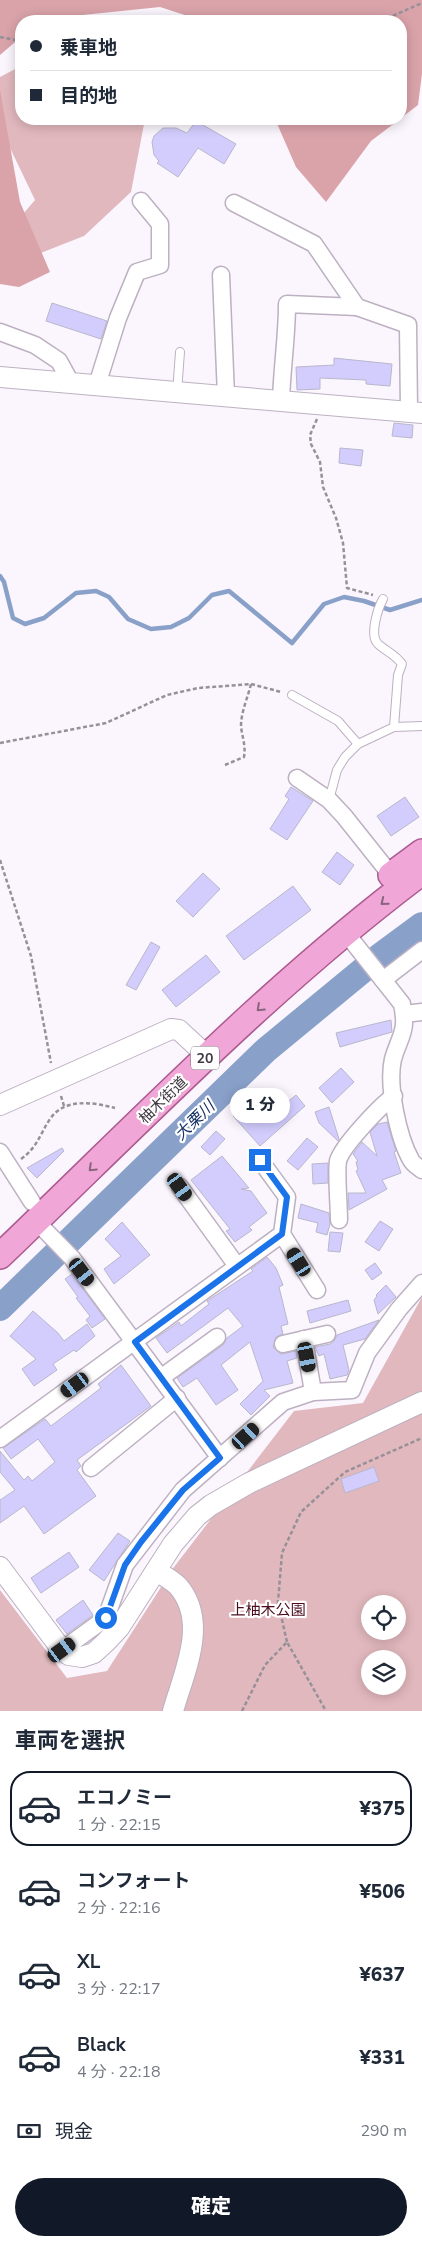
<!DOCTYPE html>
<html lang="ja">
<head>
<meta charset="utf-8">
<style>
	body { margin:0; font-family:"Nunito Sans","Noto Sans JP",sans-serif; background:#f2f2f3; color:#1f2937; height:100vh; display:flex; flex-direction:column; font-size:19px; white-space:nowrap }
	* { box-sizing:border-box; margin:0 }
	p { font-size:16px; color:#747a83 }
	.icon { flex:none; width:28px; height:28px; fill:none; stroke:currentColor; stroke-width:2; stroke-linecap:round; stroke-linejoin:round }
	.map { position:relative; height:1711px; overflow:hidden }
	.sheet { display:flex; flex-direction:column; background:#fff; flex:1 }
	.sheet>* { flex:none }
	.top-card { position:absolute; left:15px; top:15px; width:392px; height:110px; border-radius:20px; box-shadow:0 2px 12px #0003; display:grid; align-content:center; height:110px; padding:0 15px; background:#fff }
	.buttons { position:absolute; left:361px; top:1595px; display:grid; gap:10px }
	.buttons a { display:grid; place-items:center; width:45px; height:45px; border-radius:50%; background:#fff; box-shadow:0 2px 12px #0003; font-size:25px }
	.end { position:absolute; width:22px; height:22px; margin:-11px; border:6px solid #1a73e8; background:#fff; box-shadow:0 0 0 2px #fff }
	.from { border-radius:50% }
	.bubble { position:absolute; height:35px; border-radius:18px; background:#fff; box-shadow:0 2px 12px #0003; font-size:16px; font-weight:800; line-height:35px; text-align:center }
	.car { position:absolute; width:15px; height:30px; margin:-15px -8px; border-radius:6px; box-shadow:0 0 4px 1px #0007; background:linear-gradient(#222 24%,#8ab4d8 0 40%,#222 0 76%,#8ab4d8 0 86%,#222 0) }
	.top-card b { display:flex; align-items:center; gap:18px; height:48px; font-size:19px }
	.top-card b+b { border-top:1px solid #e0e1e3 }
	.top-card i { width:12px; height:12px; background:#1f2937 }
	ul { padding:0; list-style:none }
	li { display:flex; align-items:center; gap:15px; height:75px; margin:0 10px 8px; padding:0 5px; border:2px solid transparent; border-radius:20px }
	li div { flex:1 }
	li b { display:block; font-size:19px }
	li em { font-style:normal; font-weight:800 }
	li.active { border-color:#111827 }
	li>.icon { width:45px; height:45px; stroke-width:1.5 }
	h2 { padding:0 15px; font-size:22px; line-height:60px }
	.pay { display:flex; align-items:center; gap:12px; height:55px; padding:0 15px; font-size:19px }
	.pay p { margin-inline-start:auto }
	.action { display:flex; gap:10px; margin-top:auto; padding:10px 15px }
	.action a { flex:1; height:58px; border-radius:30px; background:#111827; color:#fff; font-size:20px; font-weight:800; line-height:58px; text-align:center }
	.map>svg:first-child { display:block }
</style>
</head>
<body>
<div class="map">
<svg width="422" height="1711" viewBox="0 0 422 1711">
	<rect width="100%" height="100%" fill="#fbf6fd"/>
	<g fill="#e1b8bd" fill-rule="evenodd">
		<polygon points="21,66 21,119 145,119 131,192 84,236 33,256 18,220 35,200 0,127 0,77"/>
		<path d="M422,1297V1711H0V1590L67,1678L107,1671L174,1567L294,1411L363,1403ZM370,1604H398V1631H370ZM370,1659H398V1686H370Z"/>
	</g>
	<g fill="#daa3aa">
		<polygon points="0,0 422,0 422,74 418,105 401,118 401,21 203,21 160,7 44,19 41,21 21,21 21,37 0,55"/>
		<polygon points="0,90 20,202 50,272 19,287 0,284"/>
		<polygon points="275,119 400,119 371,141 326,202 296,167"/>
	</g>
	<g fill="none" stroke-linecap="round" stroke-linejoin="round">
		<polyline stroke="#89a0c9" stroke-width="4.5" points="0,576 4,582 13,618 25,624 44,618 76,593 96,591 109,597 128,619 151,629 171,627 189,618 212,595 229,591 292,643 324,604 344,597 364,601 390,610 422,600"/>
		<polyline stroke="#89a0c9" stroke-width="26" points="0,1308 266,1050 380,956 422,925"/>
	</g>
	<g fill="#d2cdfd" stroke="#b9b7cc">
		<polygon points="196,121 236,144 224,164 198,148 178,177 157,163 159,161 154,155 152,142 154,136 163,128 176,128 187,133"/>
		<polygon points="52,303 107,321 101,339 46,321"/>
		<polygon points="334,358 392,364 390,386 366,384 366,380 320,378 320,389 297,390 296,367 334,365"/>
		<polygon points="394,423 413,425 412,438 392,436"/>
		<polygon points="340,448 363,450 361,466 339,463"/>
		<polygon points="291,787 313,801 287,840 270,829 289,799 285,796"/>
		<polygon points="405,797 419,817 391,836 377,816"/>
		<polygon points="337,852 354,865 340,885 322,872"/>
		<polygon points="203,873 220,889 193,917 176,901"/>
		<polygon points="293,886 311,910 244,960 226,936"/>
		<polygon points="151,942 160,947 136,990 126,985"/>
		<polygon points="206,955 220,972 176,1007 162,990"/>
		<polygon points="391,1020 392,1032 340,1047 336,1033"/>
		<polygon points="341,1068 354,1082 332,1103 319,1088"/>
		<polygon points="296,1095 305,1106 260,1146 233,1116 249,1101 265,1118 268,1116 269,1117"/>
		<polygon points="329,1107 339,1139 338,1141 319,1123 315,1112"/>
		<polygon points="387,1122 396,1151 394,1152 401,1173 382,1180 387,1189 349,1210 348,1193 366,1193 356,1171 358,1170 356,1162 358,1161 353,1154 362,1142 377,1156 370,1132 378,1124"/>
		<polygon points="216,1131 225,1139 210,1155 201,1147"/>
		<polygon points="307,1138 318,1147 298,1170 287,1161"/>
		<polygon points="62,1148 64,1151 37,1178 27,1168"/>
		<polygon points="222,1156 249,1188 241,1189 251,1191 267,1213 249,1227 252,1230 235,1242 226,1231 230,1229 191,1180"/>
		<polygon points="328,1163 328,1183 313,1184 312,1164"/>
		<polygon points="301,1204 329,1213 330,1224 327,1235 316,1232 318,1223 298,1218"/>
		<polygon points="380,1221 393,1229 379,1251 365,1242"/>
		<polygon points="122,1222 150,1255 114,1284 104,1269 121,1256 105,1239"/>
		<polygon points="330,1232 343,1233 340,1252 328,1251"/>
		<polygon points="267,1257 276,1268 283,1285 279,1287 288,1324 281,1326 283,1334 276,1337 273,1347 281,1354 296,1351 297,1358 287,1361 293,1383 264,1390 270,1396 251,1415 240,1404 263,1381 250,1342 221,1365 238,1390 216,1405 197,1378 183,1387 177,1378 223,1345 227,1338 243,1326 228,1308 167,1353 156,1338 179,1322 181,1326 209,1304 207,1301 253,1271 251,1269"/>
		<polygon points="375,1263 382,1273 372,1280 365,1270"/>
		<polygon points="72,1274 105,1319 92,1328 86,1320 90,1316 76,1298 78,1297 65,1279"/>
		<polygon points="386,1285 396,1297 378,1314 374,1300 377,1296 376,1295"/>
		<polygon points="348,1300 351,1311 310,1323 307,1311"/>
		<polygon points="33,1311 58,1333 64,1341 87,1324 95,1336 76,1352 74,1350 53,1364 57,1370 34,1386 22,1369 36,1359 10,1336"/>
		<polygon points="379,1320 365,1339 343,1345 349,1370 347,1375 330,1379 324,1354 319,1356 315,1347 330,1344 334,1341 337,1335"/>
		<polygon points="121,1365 151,1406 77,1460 81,1466 77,1470 96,1496 44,1534 24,1506 0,1523 0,1500 15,1490 0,1472 0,1451 24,1480 28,1476 32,1481 55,1462 38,1439 11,1459 3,1448 45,1419 51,1426 101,1388 98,1384"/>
		<polygon points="374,1467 379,1481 345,1493 341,1479"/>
		<polygon points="118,1533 130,1541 104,1581 89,1570"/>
		<polygon points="69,1552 79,1567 41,1593 31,1578"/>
		<polygon points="83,1600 93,1615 67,1634 56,1620"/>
	</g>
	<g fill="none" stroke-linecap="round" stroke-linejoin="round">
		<defs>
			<g id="service">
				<polyline points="177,392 180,352"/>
				<path d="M383,599C378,608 369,635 378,644C387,652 395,654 402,664L398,675L394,727"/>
				<polyline points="292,695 338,721 358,744"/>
				<polyline points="329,800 337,770 345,757 358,744 394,727 422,726"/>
			</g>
			<g id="minor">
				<polyline points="234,203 314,244 357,307 408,325 409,412"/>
				<polyline points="221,275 226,396"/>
				<polyline points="0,332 35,345 59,361 71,383"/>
				<polyline points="97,385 118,318 137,272 160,265 160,224 141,201"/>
				<path d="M281,400C282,368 287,336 287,304L357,307"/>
				<polyline points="297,778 329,800 344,816 391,875"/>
				<path d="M346,933L402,1004C408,1032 400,1035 393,1059C387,1085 398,1137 411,1160C413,1164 418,1167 422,1170"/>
				<polyline points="383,980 422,950"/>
				<polyline points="404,1014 422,1012"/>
				<polyline points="0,1152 32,1202"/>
				<polyline points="180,1187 237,1266"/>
				<path d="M339,1220C339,1206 336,1173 338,1161C342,1146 381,1105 394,1096"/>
				<polyline points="36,1221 72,1258 220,1458"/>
				<polyline points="282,1234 317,1290"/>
				<polyline points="304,1339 313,1392"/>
				<polyline points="283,1344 327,1334"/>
				<polyline points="162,1377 217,1337"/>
				<polyline points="0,1439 282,1234 287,1197 260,1160"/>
				<polyline points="91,1468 177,1398"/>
				<polyline points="62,1650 106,1618 125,1565 183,1490 283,1402 313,1392 352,1390 367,1353 399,1309 422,1283"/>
			</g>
			<g id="tertiary">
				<polyline points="0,377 422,413"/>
				<polyline points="0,1105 171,1029 179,1030 207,1056"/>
				<polyline points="0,1567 62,1650 69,1655 82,1657 94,1653 106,1642 119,1628 173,1544 197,1516 211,1505 249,1483 422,1402"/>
				<path d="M156,1571C163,1575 172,1580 178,1586C209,1622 184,1672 173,1711"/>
			</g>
			<g id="primary">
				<polyline points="391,875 422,852"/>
				<path d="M0,1256C137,1125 270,986 422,872"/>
			</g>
		</defs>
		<use href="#service" stroke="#bdb0c2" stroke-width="10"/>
		<use href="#minor" stroke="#bdb0c2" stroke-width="19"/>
		<use href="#tertiary" stroke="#bdb0c2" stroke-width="22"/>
		<use href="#primary" stroke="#ac5a90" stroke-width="28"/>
		<g stroke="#969199" stroke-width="2.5" stroke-dasharray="4 2.5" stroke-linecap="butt">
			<polyline points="381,21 422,3"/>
			<polyline points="0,37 21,41"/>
			<polyline points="317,419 310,435 311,444 320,462 323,487 336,518 343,543 347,588 373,595"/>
			<polyline points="0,743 106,723 167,695 198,688 251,684 281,692"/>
			<path d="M225,765L244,757C246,745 242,737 241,726C241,712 248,697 251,684"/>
			<polyline points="0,860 31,956 51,1063"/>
			<polyline points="61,1096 64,1106"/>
			<path d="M21,1159C37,1148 40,1134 50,1119C64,1098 93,1102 115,1108"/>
			<polyline points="287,1642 278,1602 282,1553 301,1512 345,1472 422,1438"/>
			<polyline points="242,1711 265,1665 287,1642 326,1711"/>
		</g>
		<use href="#service" stroke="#fff" stroke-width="8"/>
		<use href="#minor" stroke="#fff" stroke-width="16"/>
		<use href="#tertiary" stroke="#fff" stroke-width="20"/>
		<use href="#primary" stroke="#f0a6d6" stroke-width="25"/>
	</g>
	<defs><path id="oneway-chevron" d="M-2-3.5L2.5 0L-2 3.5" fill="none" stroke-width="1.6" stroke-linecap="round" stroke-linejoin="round" transform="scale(1.25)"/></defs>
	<g stroke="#86657d">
		<use href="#oneway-chevron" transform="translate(384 902) rotate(141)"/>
		<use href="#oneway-chevron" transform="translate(260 1008) rotate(137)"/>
		<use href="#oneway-chevron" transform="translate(92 1168) rotate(136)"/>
	</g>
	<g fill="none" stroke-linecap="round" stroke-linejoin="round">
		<polyline stroke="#1a73e8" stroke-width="6" points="106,1618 125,1565 141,1542 183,1490 220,1458 135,1342 282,1234 287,1197 260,1160"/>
	</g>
	<g text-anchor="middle" stroke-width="4.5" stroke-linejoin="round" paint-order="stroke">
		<rect fill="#fff" stroke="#79757b" stroke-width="1" x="191" y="1046.5" width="28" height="23" rx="4"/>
		<g font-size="14" font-weight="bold" fill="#3f3a42">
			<text x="205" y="1063">20</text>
		</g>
		<g font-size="15" fill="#3f3a42" stroke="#fff">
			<text transform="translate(163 1100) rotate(-44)" y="5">柚木街道</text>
		</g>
		<g font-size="15" fill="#4d0c1e" stroke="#fff">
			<text x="268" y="1615">上柚木公園</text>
		</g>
		<g font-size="16" font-style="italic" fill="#183266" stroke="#fff">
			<text transform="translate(194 1120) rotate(-44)" y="6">大栗川</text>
		</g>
	</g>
</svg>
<div class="buttons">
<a><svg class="icon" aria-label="locate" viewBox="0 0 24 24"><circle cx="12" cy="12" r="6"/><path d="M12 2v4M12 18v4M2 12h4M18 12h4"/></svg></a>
<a><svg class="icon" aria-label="layers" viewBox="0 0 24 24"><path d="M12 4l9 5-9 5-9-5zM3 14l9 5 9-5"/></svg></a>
</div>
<i class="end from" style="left:106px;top:1618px"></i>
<i class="end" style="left:260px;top:1160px"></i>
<div class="bubble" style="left:230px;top:1088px;width:60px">1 分</div>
<i class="car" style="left:180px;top:1187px;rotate:144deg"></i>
<i class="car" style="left:299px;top:1262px;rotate:328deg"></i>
<i class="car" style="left:82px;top:1272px;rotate:143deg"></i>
<i class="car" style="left:307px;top:1357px;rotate:169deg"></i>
<i class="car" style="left:75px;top:1385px;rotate:234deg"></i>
<i class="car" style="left:246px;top:1436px;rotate:48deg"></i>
<i class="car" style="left:62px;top:1650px;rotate:54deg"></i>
<div class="top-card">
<b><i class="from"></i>乗車地</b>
<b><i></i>目的地</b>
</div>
</div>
<section class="sheet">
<h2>車両を選択</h2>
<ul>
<li class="active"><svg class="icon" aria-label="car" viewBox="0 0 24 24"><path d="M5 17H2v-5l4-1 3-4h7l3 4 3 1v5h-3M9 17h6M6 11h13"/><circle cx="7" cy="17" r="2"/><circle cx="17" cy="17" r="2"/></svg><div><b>エコノミー</b><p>1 分 · 22:15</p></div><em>¥375</em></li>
<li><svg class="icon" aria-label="car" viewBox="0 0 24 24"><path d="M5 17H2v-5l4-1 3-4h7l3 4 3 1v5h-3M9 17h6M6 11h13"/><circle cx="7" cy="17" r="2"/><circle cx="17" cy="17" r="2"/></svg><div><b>コンフォート</b><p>2 分 · 22:16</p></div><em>¥506</em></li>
<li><svg class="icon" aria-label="car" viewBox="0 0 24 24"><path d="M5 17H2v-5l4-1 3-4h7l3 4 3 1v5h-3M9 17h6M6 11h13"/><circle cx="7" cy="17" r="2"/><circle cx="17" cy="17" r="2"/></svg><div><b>XL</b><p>3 分 · 22:17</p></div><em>¥637</em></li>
<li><svg class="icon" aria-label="car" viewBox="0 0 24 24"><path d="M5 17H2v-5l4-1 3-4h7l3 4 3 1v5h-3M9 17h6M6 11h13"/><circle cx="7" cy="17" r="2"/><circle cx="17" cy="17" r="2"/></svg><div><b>Black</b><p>4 分 · 22:18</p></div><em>¥331</em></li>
</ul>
<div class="pay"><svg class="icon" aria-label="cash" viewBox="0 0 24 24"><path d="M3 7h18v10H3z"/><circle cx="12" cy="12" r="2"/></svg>現金<p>290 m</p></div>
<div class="action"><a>確定</a></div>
</section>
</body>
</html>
